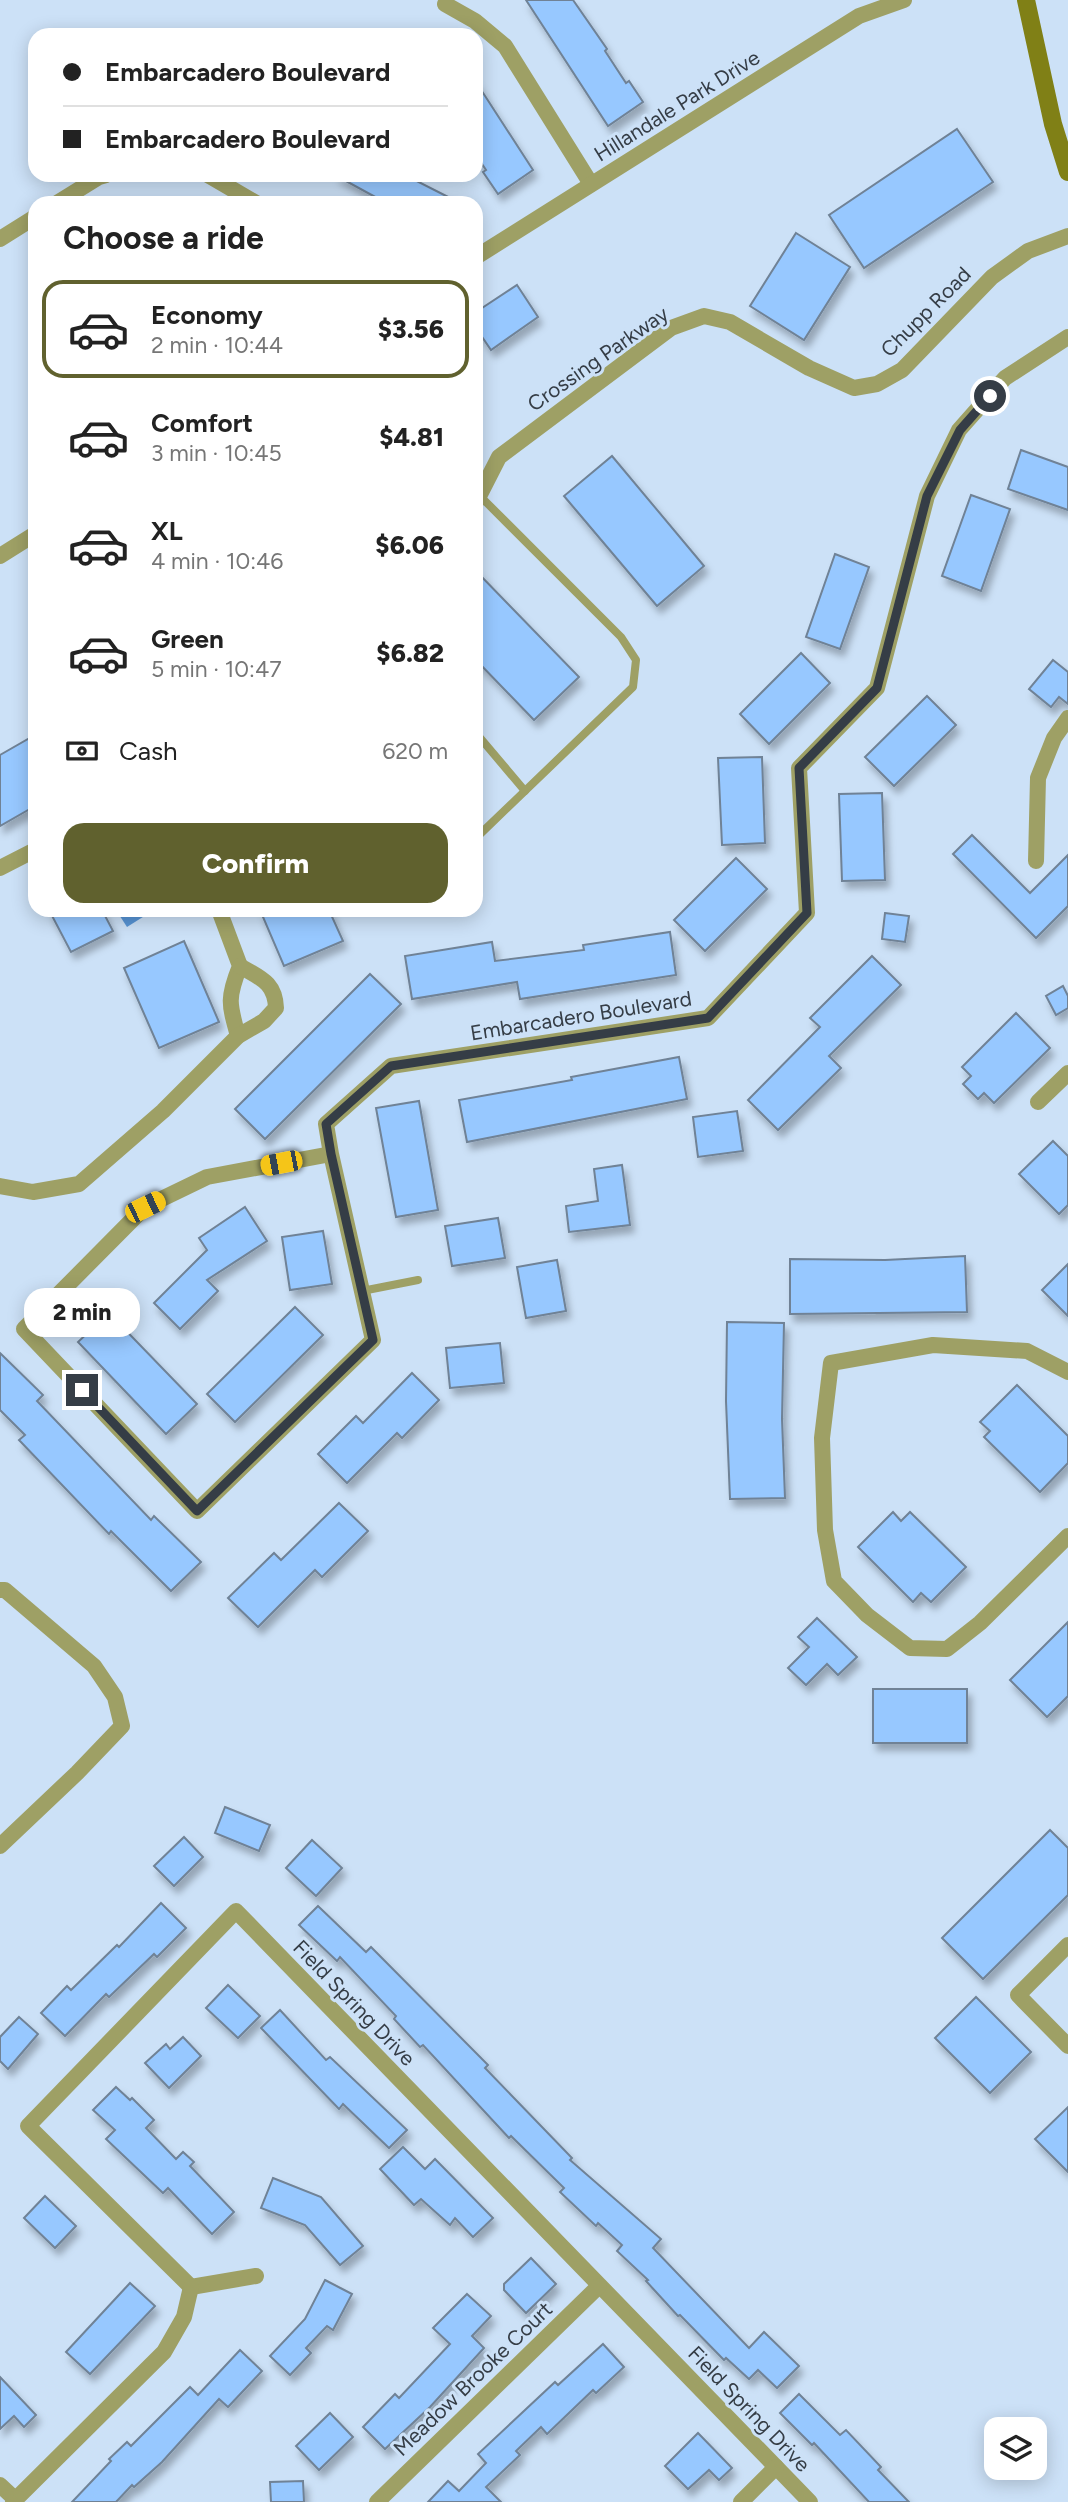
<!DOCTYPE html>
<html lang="en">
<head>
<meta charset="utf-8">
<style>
	body { margin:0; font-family:Figtree,sans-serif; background:#f2f2f2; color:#222; height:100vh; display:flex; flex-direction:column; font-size:26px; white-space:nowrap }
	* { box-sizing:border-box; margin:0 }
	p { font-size:23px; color:#767676 }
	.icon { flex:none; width:38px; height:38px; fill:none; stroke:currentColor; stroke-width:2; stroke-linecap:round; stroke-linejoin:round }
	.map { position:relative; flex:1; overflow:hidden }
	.sheet { position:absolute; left:28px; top:196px; width:455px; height:721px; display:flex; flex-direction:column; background:#fff; border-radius:21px; box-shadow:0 4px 18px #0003 }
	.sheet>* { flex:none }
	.guide { position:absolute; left:28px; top:28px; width:455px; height:154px; border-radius:21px; box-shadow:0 4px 18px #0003; display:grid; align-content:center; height:154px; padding:0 35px; background:#fff }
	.fabs { position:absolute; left:984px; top:2417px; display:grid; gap:14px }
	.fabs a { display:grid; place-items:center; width:63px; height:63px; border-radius:14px; background:#fff; box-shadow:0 4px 18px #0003; font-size:35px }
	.end { position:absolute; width:32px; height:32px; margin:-16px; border:9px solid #353d46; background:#fff; box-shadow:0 0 0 4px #fff }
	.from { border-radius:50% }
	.bubble { position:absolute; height:49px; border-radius:21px; background:#fff; box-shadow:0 4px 18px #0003; font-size:23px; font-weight:800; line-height:49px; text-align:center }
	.car { position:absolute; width:21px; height:42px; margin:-21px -10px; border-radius:9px; box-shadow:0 0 5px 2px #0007; background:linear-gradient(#f5c518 24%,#345 0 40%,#f5c518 0 76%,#345 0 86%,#f5c518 0) }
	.guide b { display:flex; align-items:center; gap:24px; height:66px; font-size:26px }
	.guide b+b { border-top:2px solid #e0e0e0 }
	.guide i { width:18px; height:18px; background:#222 }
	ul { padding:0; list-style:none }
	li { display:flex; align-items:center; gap:21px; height:98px; margin:0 14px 10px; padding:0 21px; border:4px solid transparent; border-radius:21px }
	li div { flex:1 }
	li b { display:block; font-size:26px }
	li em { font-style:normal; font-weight:800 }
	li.selected { border-color:#60612e }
	li>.icon { width:63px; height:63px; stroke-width:1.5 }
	h2 { padding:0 35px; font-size:32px; line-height:84px }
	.pay { display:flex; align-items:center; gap:18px; height:77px; padding:0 35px; font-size:26px }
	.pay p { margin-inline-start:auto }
	.primary-button { display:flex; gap:14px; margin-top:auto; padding:14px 35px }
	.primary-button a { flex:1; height:80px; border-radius:21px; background:#60612e; color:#fff; font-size:28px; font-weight:800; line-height:80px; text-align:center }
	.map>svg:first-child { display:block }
</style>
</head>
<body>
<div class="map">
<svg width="1068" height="2502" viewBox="0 0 1068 2502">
	<defs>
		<filter id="shadow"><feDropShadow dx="4" dy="7" stdDeviation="3.5" flood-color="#0004"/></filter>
	</defs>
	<rect width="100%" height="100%" fill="#cce1f7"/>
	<polygon fill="#5794d5" points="116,910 154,910 127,927"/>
	<g fill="#97c8ff" stroke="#6f8296" stroke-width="2" filter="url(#shadow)">
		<polygon points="526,0 573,0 607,49 605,51 626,83 629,81 643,102 608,126"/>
		<polygon points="476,82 533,170 498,194 483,172 486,170 476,155"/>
		<polygon points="957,129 993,182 864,268 829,215"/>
		<polygon points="335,175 405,175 460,203 377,203 379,199"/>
		<polygon points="796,233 850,267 804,340 750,306"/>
		<polygon points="517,285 538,317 491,350 476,328 476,312"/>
		<polygon points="1021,450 1068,467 1068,510 1008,489"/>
		<polygon points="612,456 704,566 657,606 564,496"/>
		<polygon points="971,495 1010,509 981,591 942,576"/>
		<polygon points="835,554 869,567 840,649 806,637"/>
		<polygon points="476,571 579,677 534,720 476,660"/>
		<polygon points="801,653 830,683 769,744 740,714"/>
		<polygon points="1053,660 1068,672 1068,704 1059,697 1051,707 1029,689"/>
		<polygon points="927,696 956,725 894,786 865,757"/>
		<polygon points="35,735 35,806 0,826 0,755"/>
		<polygon points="762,757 765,843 722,845 718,758"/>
		<polygon points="882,793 885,880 842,881 839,794"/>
		<polygon points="972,835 1030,893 1068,855 1068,906 1036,938 953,854"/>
		<polygon points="736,858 767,889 705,951 674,920"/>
		<polygon points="49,910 102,910 113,931 71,952"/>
		<polygon points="260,910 329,910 343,941 284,966"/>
		<polygon points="885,913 909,916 905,942 882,939"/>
		<polygon points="670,932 676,975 520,999 517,982 412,999 405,956 492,942 495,961 584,950 583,945"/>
		<polygon points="184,941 219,1022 159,1048 124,968"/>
		<polygon points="872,956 901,985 829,1056 841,1068 778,1130 748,1100 820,1027 810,1018"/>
		<polygon points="370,974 401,1004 265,1139 235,1109"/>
		<polygon points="1063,986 1068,996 1068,1008 1056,1015 1046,996"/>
		<polygon points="1016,1013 1050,1048 994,1103 984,1093 978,1099 963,1084 971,1076 962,1067"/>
		<polygon points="679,1057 687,1099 467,1142 459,1100 572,1080 571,1077"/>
		<polygon points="419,1101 438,1210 396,1217 376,1108"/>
		<polygon points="737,1111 743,1151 698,1157 693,1117"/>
		<polygon points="1053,1141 1068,1156 1068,1205 1059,1214 1019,1174"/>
		<polygon points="622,1165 630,1225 569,1232 566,1206 598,1201 594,1169"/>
		<polygon points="245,1207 267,1241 207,1280 218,1291 180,1329 154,1303 207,1250 199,1238"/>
		<polygon points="498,1218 505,1258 452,1266 445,1226"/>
		<polygon points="323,1231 332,1284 290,1290 282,1237"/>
		<polygon points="965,1256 967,1312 790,1314 790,1259 885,1260"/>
		<polygon points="557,1260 566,1311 526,1318 517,1267"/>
		<polygon points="1068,1264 1068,1316 1042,1290"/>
		<polygon points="295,1307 323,1335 235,1422 207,1394"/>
		<polygon points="109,1313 197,1404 166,1434 78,1342"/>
		<polygon points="727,1322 784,1323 782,1419 785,1498 730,1499 726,1401"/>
		<polygon points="500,1343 504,1383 450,1388 446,1348"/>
		<polygon points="0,1353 43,1395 37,1401 151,1520 154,1516 201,1562 171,1591 111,1531 109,1534 19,1440 25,1435 0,1410"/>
		<polygon points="412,1373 439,1400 402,1438 397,1433 347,1483 318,1454 356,1416 363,1423"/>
		<polygon points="1017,1385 1068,1436 1068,1463 1040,1492 984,1437 990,1431 980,1422"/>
		<polygon points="339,1503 368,1531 322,1577 315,1570 258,1627 228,1598 274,1553 281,1560"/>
		<polygon points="893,1512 901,1521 910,1512 966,1567 931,1602 921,1593 913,1602 858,1547"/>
		<polygon points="817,1618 857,1657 838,1675 827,1664 806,1685 788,1668 809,1647 798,1637"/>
		<polygon points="1068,1622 1068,1696 1047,1717 1010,1680"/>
		<rect x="873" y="1689" width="94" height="54"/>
		<polygon points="225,1807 270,1825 259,1851 215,1833"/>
		<polygon points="1050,1830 1068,1848 1068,1895 983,1979 942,1938"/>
		<polygon points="184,1837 203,1857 174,1886 154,1866"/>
		<polygon points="312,1840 342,1868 316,1896 286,1868"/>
		<polygon points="161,1903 186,1928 157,1957 154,1954 109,1997 106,1994 65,2036 41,2013 67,1986 71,1990 117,1945 119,1947"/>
		<polygon points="318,1906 366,1952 371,1947 488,2065 485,2068 572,2158 570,2160 661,2239 653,2248 749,2348 764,2332 799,2366 777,2388 758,2370 749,2379 726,2358 724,2360 680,2315 678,2316 646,2281 648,2280 617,2251 622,2245 598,2223 596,2226 560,2192 564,2188 511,2136 509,2138 423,2045 420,2047 394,2019 396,2016 340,1957 337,1961 299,1925"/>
		<polygon points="228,1985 260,2016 238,2038 206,2008"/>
		<polygon points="976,1997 1031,2052 990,2093 935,2038"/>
		<polygon points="280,2010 326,2060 330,2057 407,2130 389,2148 343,2104 339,2109 261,2028"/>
		<polygon points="19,2017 38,2034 8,2069 0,2061 0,2037"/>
		<polygon points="183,2037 201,2056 169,2088 145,2063 166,2044 170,2049"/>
		<polygon points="116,2087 130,2100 132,2098 154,2120 146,2128 176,2159 183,2152 194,2162 190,2166 234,2212 212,2234 168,2188 163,2193 106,2139 115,2130 93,2110"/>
		<polygon points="1068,2107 1068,2172 1035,2139"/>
		<polygon points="403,2147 425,2169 435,2159 493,2218 473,2237 455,2218 450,2225 421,2199 414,2205 380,2169"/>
		<polygon points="273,2178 321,2197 363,2246 340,2265 305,2225 261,2208"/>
		<polygon points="45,2196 76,2226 55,2248 24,2218"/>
		<polygon points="531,2258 556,2284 526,2313 504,2290 504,2284"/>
		<polygon points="325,2280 352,2294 333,2330 327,2326 306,2348 311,2353 290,2375 270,2356 305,2319"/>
		<polygon points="130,2283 155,2306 90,2374 66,2352"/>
		<polygon points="467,2294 491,2316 472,2336 484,2348 430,2407 385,2449 363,2427 395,2394 399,2398 450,2344 433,2328"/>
		<polygon points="603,2344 624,2367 596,2393 593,2390 547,2434 541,2427 516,2451 520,2455 486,2487 501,2502 428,2502 448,2481 459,2491 486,2463 478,2454 555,2382 558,2385"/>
		<polygon points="240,2350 262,2371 228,2407 219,2399 162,2462 134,2487 132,2485 116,2502 72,2502 111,2461 109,2459 127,2442 131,2446 190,2387 198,2395"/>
		<polygon points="0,2377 36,2415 24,2427 14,2416 0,2429"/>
		<polygon points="799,2394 840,2435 846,2430 881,2467 878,2470 909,2502 869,2502 814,2443 812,2445 780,2413"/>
		<polygon points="330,2413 353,2437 319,2470 296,2446"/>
		<polygon points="698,2433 732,2468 719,2480 709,2470 688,2489 665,2466"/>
		<polygon points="303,2481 304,2502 271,2502 270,2482"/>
	</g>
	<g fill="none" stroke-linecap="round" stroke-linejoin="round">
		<g stroke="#9ea065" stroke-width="8">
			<polyline points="476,733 525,791"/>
			<polyline points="476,838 633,687 636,660 621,637 480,496"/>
			<polyline points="362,1291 418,1280"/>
		</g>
		<g stroke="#9ea065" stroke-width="16">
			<polyline points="445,4 475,21 505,46 591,184"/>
			<polyline points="208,175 256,203"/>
			<polyline points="57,203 99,177 106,175"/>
			<polyline points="0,239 35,217"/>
			<polyline points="476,257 859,16 904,0"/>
			<polyline points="476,502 499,457 671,328 704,316 730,322 809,368 854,388 877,384 902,370 992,277 1028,251 1068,236"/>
			<polyline points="0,556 35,534"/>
			<polyline points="1036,861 1038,778 1054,738 1068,718"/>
			<polyline points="0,868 35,850"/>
			<path d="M219,910L240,966C227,998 229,1004 238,1036"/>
			<polyline points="1038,1102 1068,1073"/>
			<polyline points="331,1154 373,1340 197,1511 24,1329 145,1207 207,1177 331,1154 326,1124 391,1066 708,1018 807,913 799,768 877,688 927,496 959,430 1005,378 1068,337"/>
			<path d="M0,1186L33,1192L79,1184L163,1111L238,1036L264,1021L276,1008C275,982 260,978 240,966"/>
			<polyline points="1068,1372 1027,1351 933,1345 831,1363 822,1438 825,1530 834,1581 867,1615 910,1648 947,1649 980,1623 1068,1536"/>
			<polyline points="0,1590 5,1590 94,1666 115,1697 122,1726 77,1773 0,1846"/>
			<polyline points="1068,1945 1018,1995 1068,2046"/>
			<polyline points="256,2276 191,2287 28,2126 236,1911 810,2502"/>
			<polyline points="0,2485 15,2499"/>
			<polyline points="13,2502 164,2352 184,2317 191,2287"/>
			<polyline points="377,2502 599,2286"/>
			<polyline points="741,2502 776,2467"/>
		</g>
		<polyline stroke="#808016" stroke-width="18" points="1026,0 1053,124 1068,172"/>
	</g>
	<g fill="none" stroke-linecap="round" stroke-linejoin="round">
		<polyline stroke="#353d46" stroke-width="9" points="82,1390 197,1511 373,1340 331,1154 326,1124 391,1066 708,1018 807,913 799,768 877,688 927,496 960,430 990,396"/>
	</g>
	<g text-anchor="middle" stroke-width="6" stroke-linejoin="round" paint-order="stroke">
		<g font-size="21" fill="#353d46" stroke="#cce1f7">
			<text transform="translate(677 106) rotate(-32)" y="7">Hillandale Park Drive</text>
			<text transform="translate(926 312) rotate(-45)" y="7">Chupp Road</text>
			<text transform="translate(598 359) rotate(-35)" y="7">Crossing Parkway</text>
			<text transform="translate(581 1016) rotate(-9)" y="7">Embarcadero Boulevard</text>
			<text transform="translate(354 2003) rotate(46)" y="7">Field Spring Drive</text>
			<text transform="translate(473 2379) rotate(-44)" y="7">Meadow Brooke Court</text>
			<text transform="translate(749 2409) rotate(46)" y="7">Field Spring Drive</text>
		</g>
	</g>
</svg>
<div class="fabs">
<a><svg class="icon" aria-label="layers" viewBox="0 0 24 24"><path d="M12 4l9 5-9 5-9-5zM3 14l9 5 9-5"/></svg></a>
</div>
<i class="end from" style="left:990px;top:396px"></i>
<i class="end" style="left:82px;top:1390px"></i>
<div class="bubble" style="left:24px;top:1288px;width:116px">2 min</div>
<i class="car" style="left:281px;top:1163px;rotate:259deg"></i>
<i class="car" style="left:145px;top:1207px;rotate:64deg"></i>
<div class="guide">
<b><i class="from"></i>Embarcadero Boulevard</b>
<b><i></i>Embarcadero Boulevard</b>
</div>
<section class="sheet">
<h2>Choose a ride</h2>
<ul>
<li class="selected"><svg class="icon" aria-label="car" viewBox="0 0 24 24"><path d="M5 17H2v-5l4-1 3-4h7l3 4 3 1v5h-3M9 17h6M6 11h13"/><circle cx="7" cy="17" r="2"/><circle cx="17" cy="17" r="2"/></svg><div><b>Economy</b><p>2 min · 10:44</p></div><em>$3.56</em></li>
<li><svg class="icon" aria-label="car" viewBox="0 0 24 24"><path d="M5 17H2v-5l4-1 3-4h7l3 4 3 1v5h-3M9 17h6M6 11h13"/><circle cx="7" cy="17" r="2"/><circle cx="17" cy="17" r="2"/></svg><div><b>Comfort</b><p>3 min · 10:45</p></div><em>$4.81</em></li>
<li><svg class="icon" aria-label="car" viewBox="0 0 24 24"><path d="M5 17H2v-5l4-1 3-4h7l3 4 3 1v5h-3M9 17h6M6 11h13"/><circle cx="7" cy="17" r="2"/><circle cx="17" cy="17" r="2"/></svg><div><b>XL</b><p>4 min · 10:46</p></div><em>$6.06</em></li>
<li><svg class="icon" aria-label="car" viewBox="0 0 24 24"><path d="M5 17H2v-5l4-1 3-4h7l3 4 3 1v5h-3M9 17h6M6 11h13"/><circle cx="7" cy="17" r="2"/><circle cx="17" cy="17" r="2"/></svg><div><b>Green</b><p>5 min · 10:47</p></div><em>$6.82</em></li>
</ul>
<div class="pay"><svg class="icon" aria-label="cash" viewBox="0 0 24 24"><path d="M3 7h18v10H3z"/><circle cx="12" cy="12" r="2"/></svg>Cash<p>620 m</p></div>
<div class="primary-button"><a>Confirm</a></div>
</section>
</div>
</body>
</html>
